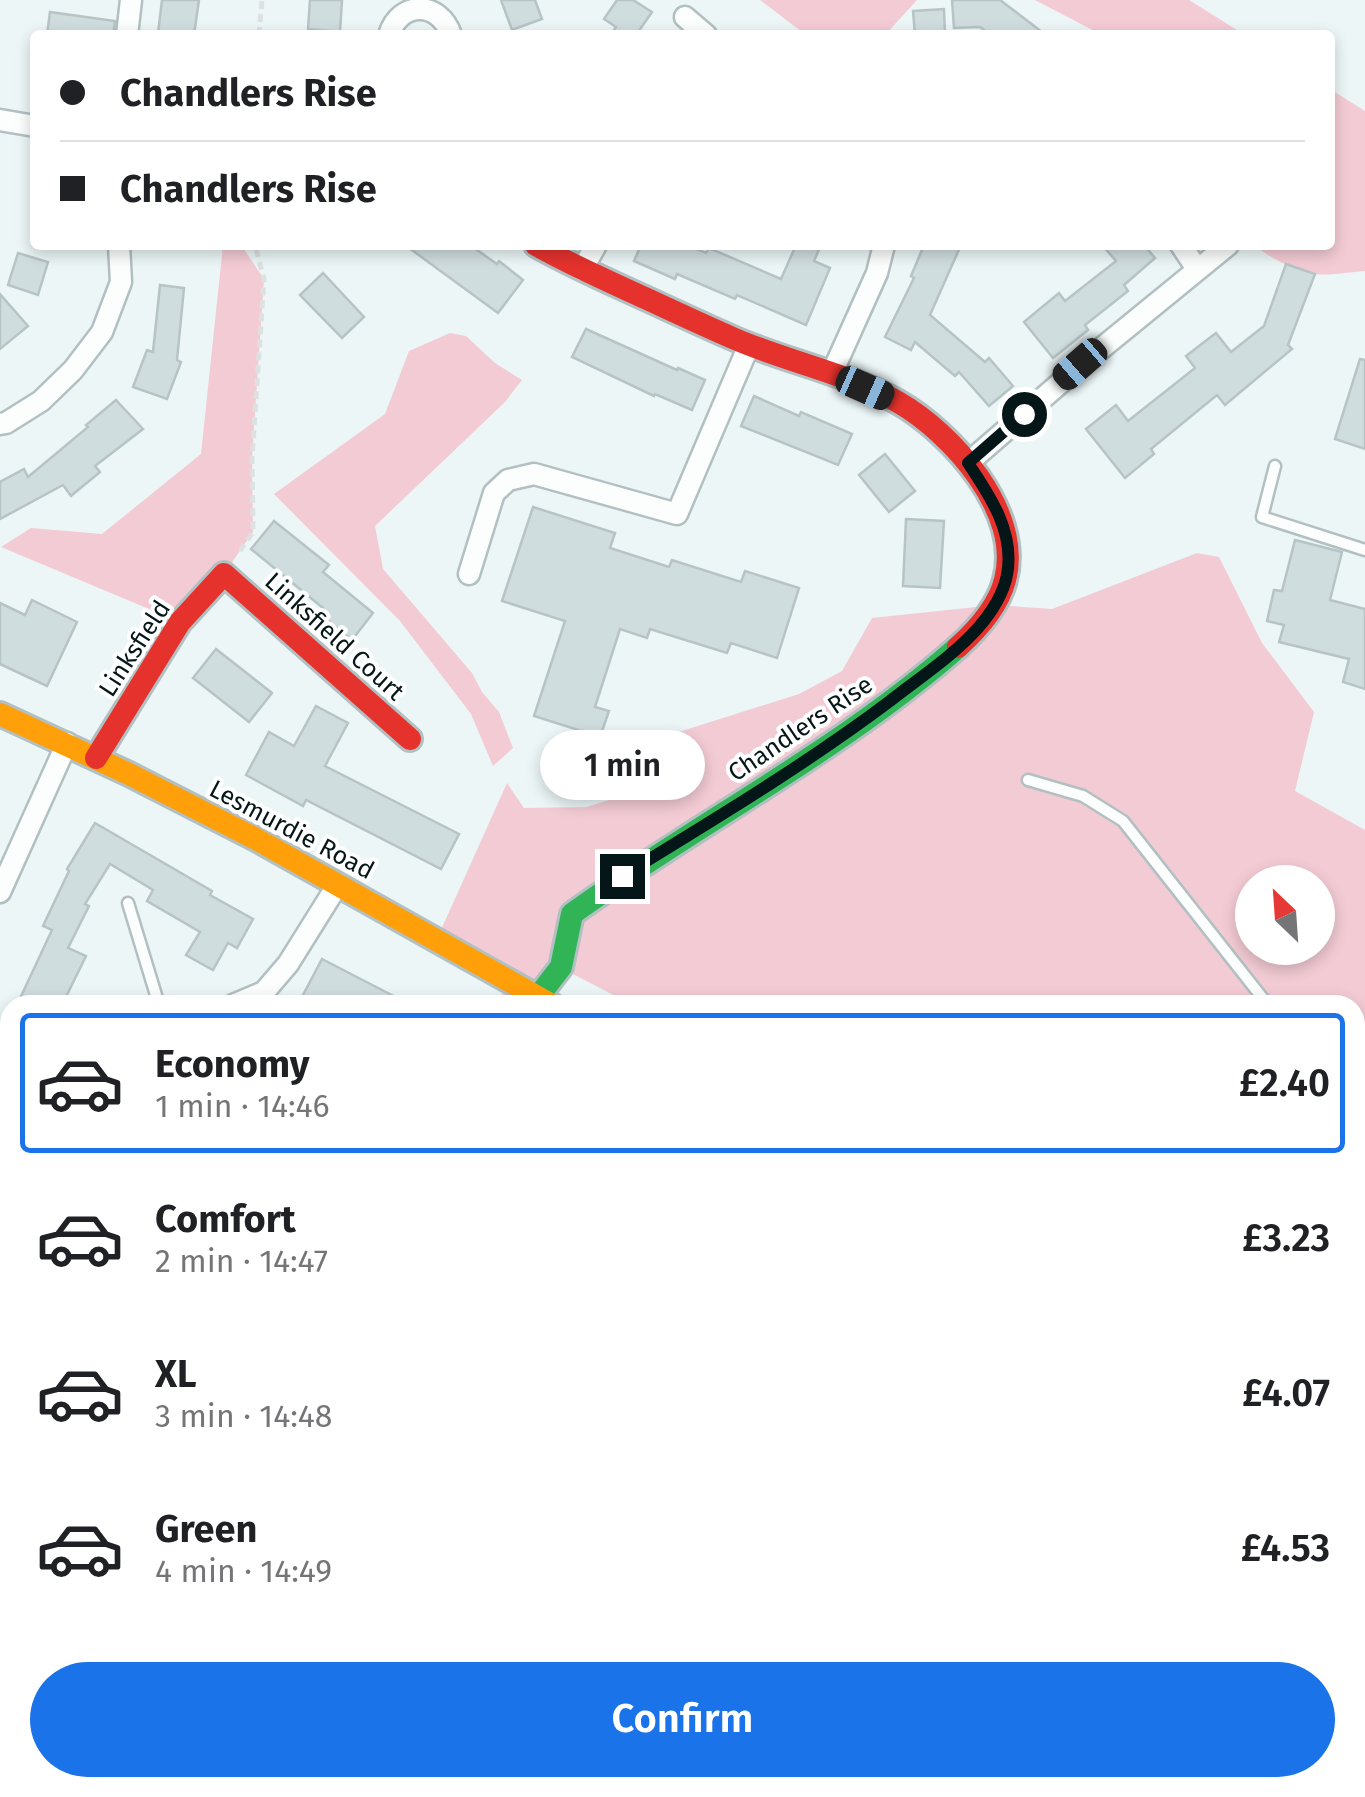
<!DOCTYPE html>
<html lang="en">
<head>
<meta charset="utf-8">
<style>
	body { margin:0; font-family:"Fira Sans",sans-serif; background:#f6f6f6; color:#202124; height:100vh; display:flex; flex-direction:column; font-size:38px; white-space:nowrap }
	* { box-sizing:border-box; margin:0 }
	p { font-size:32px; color:#757577 }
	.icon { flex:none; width:55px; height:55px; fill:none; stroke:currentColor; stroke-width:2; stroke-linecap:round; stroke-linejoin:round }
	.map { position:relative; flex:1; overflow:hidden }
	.drawer { position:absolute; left:0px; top:995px; width:1365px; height:802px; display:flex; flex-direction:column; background:#fff; border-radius:30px 30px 0 0; box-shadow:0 5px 15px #0003 }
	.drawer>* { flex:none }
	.top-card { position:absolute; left:30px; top:30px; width:1305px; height:220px; border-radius:10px; box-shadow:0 5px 15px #0003; display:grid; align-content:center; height:220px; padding:0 30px; background:#fff }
	.needle { width:65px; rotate:335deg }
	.fabs { position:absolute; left:1235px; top:865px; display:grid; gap:20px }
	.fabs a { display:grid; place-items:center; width:100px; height:100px; border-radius:50%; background:#fff; box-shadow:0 5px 15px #0003; font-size:50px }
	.end { position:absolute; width:45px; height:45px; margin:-22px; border:12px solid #051619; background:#fff; box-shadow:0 0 0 5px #fff }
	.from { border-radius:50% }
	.bubble { position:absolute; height:70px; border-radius:35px; background:#fff; box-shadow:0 5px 15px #0003; font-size:32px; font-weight:600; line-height:70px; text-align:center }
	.car { position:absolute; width:30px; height:60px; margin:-30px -15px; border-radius:12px; box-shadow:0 0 8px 2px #0007; background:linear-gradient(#222 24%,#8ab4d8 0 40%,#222 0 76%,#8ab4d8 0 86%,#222 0) }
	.top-card b { display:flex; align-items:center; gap:35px; height:95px; font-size:38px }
	.top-card b+b { border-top:2px solid #e0e0e0 }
	.top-card i { width:25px; height:25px; background:#202124 }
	ul { padding:18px 0 0; list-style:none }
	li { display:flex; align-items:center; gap:30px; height:140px; margin:0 20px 15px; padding:0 10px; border:5px solid transparent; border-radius:10px }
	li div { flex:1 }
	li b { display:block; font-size:38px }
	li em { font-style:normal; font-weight:600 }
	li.on { border-color:#1a73e8 }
	li>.icon { width:90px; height:90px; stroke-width:1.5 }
	.cta { display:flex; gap:20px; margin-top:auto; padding:20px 30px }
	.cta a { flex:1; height:115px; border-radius:60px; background:#1a73e8; color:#fff; font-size:40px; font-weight:600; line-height:115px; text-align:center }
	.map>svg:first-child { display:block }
</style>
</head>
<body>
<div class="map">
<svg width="1365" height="1797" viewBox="0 0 1365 1797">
	<rect width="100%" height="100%" fill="#ecf6f7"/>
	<polygon fill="#f5d2da" points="10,1315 10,1788 722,1788 712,1797 0,1797 0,1318"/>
	<g fill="#f3cbd4" fill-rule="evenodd">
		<polygon points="760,0 917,0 885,35 806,35"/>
		<polygon points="1035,0 1189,0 1245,35 1102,35"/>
		<path d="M1330,89L1365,111V271C1349,272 1330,276 1315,274C1298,272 1267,257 1255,245H1330Z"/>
		<polygon points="223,245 241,245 264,279 252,458 253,532 224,574 180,622 1,547 31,528 102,534 201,454"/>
		<polygon points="450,333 466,336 495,363 522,380 505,402 375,526 383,569 472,673 482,692 499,712 513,748 493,766 471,714 400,621 274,494 385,414 409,351"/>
		<path d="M1197,553L1219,557L1262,643L1314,712L1295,791L1365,830V1066L1355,1064V1005H633L561,968L539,1005H495L508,984L436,941L507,783L524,808L586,807L619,797L621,763L666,736L799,694L842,671L872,618L995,605L1052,609ZM1252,882H1318V948H1252Z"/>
		<polygon points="739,1788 877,1788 868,1797 730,1797"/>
	</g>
	<g fill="#d0dddf" stroke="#b7c4c6" stroke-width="2.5">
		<polygon points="162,0 199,0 194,35 158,33"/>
		<polygon points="310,0 342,0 340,32 308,29"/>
		<polygon points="501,0 535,0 542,19 512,30"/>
		<polygon points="617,0 633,0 652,12 636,35 611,35 616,27 604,19"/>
		<polygon points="952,0 1000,0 1046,35 991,35 980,27 954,28"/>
		<polygon points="944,9 945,35 915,35 913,11"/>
		<polygon points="50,12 115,21 113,35 47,35"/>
		<polygon points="405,245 470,245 497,264 499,261 523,280 498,313"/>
		<polygon points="641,245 687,245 706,253 709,248 781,279 796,245 821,245 814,261 830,268 806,325 737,295 735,299 677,274 675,279 634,261"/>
		<polygon points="924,245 961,245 930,315 985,362 989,358 1013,386 989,406 959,372 955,376 915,342 911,350 885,337 914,278 911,276"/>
		<polygon points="1102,245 1144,245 1155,258 1124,285 1128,291 1085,325 1088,330 1053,358 1024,322 1059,293 1065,301 1116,261"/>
		<polygon points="18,253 48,262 38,295 8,285"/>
		<polygon points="1286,264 1315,274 1288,345 1292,349 1225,405 1217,395 1151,449 1154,454 1125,478 1086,429 1116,405 1128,421 1195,368 1186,356 1216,333 1231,352 1264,326"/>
		<polygon points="323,273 364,317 342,338 300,295"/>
		<polygon points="160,285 184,288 177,360 181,362 167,399 133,387 147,350 153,352"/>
		<polygon points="0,294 28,326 0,349"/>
		<polygon points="586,329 677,370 678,368 705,380 692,410 655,394 654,396 572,357"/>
		<polygon points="1360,359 1365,360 1365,449 1335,439"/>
		<polygon points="754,396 799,416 801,412 852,434 838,465 741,426"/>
		<polygon points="116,400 143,429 95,466 100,472 71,496 63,485 0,519 0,482 24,469 28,477 88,427 86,425"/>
		<polygon points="885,454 915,491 889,512 859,475"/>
		<polygon points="533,507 615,533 610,548 669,567 672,560 741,582 745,571 799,588 777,658 731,643 727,653 650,629 647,638 620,629 595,707 609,711 600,737 534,716 565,621 502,601"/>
		<polygon points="906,519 944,521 940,588 903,586"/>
		<polygon points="274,521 329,565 323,572 373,613 352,640 319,613 323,608 251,549"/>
		<polygon points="1295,540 1342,552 1330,600 1365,609 1365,689 1343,682 1349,659 1279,642 1284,625 1267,621 1274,590 1282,591"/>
		<polygon points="32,600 77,622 47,686 0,664 0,603 25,615"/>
		<polygon points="216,649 272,693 249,722 193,678"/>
		<polygon points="316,706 348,723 325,766 459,834 441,869 306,800 303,806 246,775 269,732 294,746"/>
		<polygon points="95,823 212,891 210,895 253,919 237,948 228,943 213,970 186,955 200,932 147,901 153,890 110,864 85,904 89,906 68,948 86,956 62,1005 17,1005 52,930 43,926 69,871 67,869"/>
		<polygon points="322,959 411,1005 322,1005 303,995"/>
	</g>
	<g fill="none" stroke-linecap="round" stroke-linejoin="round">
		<defs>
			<g id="lane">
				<polyline points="1275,466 1262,517 1365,550"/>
				<polyline points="1028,780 1083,796 1123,821 1268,1005"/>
				<polyline points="128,903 159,1005"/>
			</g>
			<g id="street">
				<polyline points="685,17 706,35"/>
				<polyline points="127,35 131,0"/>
				<path d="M389,35C400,0 440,1 451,35"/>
				<polyline points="0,120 35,126"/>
				<polyline points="1181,245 1197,269"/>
				<polyline points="582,270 596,245"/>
				<polyline points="832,373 877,273 884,245"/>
				<polyline points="0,424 6,423 41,401 73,370 102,332 121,282 119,245"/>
				<polyline points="968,463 1081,365 1228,245"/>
				<polyline points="469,574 494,493 508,480 534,474 677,514 749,345"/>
				<polyline points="0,892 67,743"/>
				<polyline points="233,1005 264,992 288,964 338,884"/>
			</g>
			<path id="fast" d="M537,998L561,967L572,914C699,822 840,751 958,647"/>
			<g id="slow">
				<polyline points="0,714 129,774 256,839 552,1005"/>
				<polyline points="1355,1354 1365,1343"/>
			</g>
			<g id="jam">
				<path d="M536,245C571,265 608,281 645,298C675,312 705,326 735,339C788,362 847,373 898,402C952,433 1023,512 1005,580C998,607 978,629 958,647"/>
				<polyline points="96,758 180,622 224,574 410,739"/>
				<polyline points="1355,1699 1365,1713"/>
			</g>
		</defs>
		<use href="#lane" stroke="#b3c0c2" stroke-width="15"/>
		<use href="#street" stroke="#b3c0c2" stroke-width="25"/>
		<use href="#fast" stroke="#b3c0c2" stroke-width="28"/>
		<use href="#slow" stroke="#b3c0c2" stroke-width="28"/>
		<use href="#jam" stroke="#b3c0c2" stroke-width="28"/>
		<g stroke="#dee1e1" stroke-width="5" stroke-dasharray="8 5" stroke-linecap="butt">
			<polyline points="259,35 262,0"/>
			<polyline points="240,551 253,532 252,458 264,279 255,245"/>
			<polyline points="0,1367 10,1360"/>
			<polyline points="1355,1421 1365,1406"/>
			<polyline points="0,1591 10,1589"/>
			<polyline points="1355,1609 1365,1597"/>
			<polyline points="1355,1611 1365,1633"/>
			<polyline points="653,1797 662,1788"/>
		</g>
		<use href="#lane" stroke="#fcfefe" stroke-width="10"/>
		<use href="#street" stroke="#fcfefe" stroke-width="20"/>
		<use href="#fast" stroke="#30b455" stroke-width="22"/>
		<use href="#slow" stroke="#ff9f0a" stroke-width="22"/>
		<use href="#jam" stroke="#e5322d" stroke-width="22"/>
	</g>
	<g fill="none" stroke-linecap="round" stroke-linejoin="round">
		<path stroke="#051619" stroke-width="12" d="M622,876C713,820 805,765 890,701C919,678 953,656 978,628C991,613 1003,595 1007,575C1015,533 991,497 968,463L1024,414"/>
	</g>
	<g text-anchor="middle" stroke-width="8" stroke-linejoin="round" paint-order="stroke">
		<g font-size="25" fill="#051619" stroke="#fff">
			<text transform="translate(335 636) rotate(42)" y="9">Linksfield Court</text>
			<text transform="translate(134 648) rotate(-57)" y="9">Linksfield</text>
			<text transform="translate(800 728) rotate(-34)" y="9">Chandlers Rise</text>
			<text transform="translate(292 829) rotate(28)" y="9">Lesmurdie Road</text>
		</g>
	</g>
</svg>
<div class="fabs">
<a><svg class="needle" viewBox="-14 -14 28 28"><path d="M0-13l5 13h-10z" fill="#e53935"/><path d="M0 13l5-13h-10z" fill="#757577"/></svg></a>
</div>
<i class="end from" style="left:1024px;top:414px"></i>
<i class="end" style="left:622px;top:876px"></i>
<div class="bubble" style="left:540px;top:730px;width:165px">1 min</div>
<i class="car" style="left:1080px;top:364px;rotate:229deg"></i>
<i class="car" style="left:865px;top:388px;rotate:114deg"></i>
<div class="top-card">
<b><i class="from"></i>Chandlers Rise</b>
<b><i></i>Chandlers Rise</b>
</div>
<section class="drawer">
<ul>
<li class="on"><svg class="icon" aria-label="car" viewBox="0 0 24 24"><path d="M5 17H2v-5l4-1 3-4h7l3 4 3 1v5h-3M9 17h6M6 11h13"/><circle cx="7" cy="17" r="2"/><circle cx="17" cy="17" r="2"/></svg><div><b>Economy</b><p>1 min · 14:46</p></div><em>£2.40</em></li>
<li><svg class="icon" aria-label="car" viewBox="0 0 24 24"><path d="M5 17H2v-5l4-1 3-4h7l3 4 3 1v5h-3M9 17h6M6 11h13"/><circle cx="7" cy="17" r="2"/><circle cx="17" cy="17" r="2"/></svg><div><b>Comfort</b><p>2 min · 14:47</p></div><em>£3.23</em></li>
<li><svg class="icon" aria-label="car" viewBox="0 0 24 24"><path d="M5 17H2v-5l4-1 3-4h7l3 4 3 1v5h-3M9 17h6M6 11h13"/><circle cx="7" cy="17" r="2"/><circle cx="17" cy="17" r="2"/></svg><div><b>XL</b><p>3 min · 14:48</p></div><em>£4.07</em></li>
<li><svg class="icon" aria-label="car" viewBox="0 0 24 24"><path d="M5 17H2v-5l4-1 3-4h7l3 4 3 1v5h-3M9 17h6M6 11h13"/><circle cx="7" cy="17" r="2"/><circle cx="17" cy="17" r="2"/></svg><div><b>Green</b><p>4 min · 14:49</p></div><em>£4.53</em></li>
</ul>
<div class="cta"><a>Confirm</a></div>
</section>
</div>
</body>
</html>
